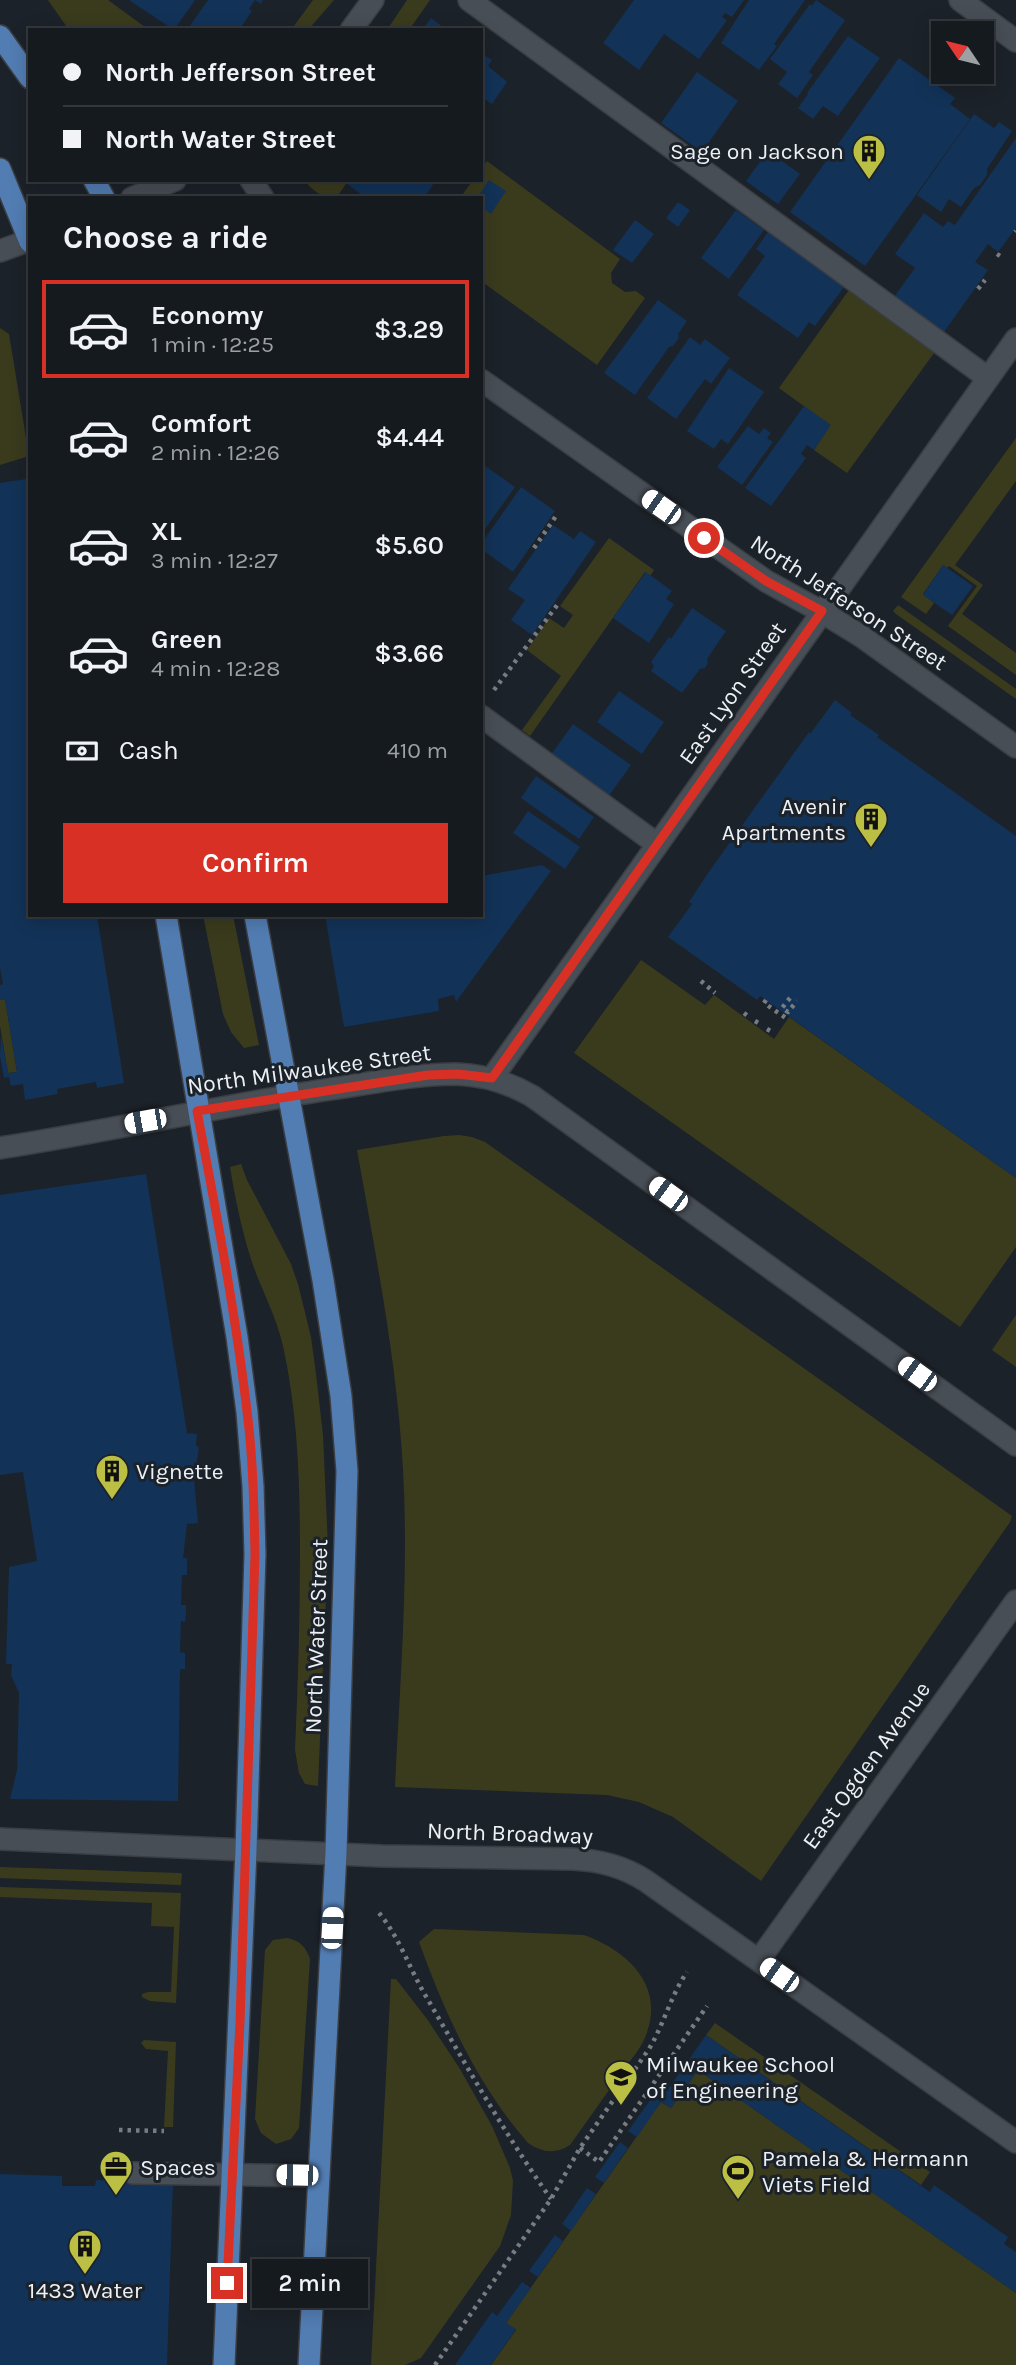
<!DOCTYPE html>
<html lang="en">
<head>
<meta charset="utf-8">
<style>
	body { margin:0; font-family:Karla,sans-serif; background:#1e2328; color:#f1f3f6; height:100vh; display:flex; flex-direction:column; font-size:26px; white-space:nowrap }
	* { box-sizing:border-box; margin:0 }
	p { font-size:23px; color:#9da1a4 }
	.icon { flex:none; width:38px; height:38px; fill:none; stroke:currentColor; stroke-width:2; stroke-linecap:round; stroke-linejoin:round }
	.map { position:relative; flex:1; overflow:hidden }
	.sheet { position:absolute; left:28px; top:196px; width:455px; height:721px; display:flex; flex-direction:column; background:#151a1f; border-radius:0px; box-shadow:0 4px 18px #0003,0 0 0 2px #34383d }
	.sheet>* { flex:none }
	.banner { position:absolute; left:28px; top:28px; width:455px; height:154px; border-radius:0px; box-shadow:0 4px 18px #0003,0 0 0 2px #34383d; display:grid; align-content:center; height:154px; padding:0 35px; background:#151a1f }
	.needle { width:46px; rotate:305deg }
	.controls { position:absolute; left:931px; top:21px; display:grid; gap:14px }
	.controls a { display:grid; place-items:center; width:63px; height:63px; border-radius:0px; background:#151a1f; box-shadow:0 4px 18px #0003,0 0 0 2px #34383d; font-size:35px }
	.end { position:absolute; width:32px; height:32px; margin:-16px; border:9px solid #d93025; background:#fff; box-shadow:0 0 0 4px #fff }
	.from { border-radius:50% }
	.bubble { position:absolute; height:49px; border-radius:0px; background:#151a1f; box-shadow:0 4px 18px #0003,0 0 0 2px #34383d; font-size:23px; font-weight:600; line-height:49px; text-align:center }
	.car { position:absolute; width:21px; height:42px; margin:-21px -10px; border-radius:9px; box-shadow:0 0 5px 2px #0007; background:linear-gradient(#fff 24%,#345 0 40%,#fff 0 76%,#345 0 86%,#fff 0) }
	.banner b { display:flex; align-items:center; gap:24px; height:66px; font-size:26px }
	.banner b+b { border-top:2px solid #34383d }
	.banner i { width:18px; height:18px; background:#f1f3f6 }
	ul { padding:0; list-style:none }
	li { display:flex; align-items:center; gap:21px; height:98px; margin:0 14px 10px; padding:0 21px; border:4px solid transparent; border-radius:0px }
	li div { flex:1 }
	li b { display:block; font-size:26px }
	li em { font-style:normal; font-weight:600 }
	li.on { border-color:#d93025 }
	li>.icon { width:63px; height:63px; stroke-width:1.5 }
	h2 { padding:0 35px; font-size:32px; line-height:84px }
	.pay { display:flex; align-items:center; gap:18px; height:77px; padding:0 35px; font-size:26px }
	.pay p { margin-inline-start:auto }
	.primary-button { display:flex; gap:14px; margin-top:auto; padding:14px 35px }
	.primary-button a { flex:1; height:80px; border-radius:0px; background:#d93025; color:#fff; font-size:28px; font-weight:600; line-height:80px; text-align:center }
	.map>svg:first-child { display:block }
</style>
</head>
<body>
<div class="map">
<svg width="1016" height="2365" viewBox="0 0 1016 2365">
	<rect width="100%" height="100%" fill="#1c2229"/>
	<g fill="#3a3b1d">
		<polygon points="48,0 108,0 149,30 69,30"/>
		<polygon points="313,0 334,0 308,30 291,30"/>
		<polygon points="407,0 430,0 409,30 387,30"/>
		<polygon points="487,161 620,259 611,273 612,283 625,292 636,291 645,298 597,365 481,281 481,198 460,198 473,180 481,180 481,168"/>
		<path d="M304,180H342L346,184L336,198C322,198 313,191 304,180Z"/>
		<polygon points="849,290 934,353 847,473 814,450 830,425 779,388"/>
		<polygon points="0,328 9,334 29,456 0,465"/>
		<polygon points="1016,438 1016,481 955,565 983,585 962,614 1016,653 1016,675 948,626 977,586 949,566 947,568 943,565 923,594 934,603 926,614 901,597"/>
		<polygon points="609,538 654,570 650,576 645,572 530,736 522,730 561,676 527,650 549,618 564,628 573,615 560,606"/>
		<polygon points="898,605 1016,689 1016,699 896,614 893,611"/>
		<polygon points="203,915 233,915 259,1045 244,1048 231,1032 223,1014"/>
		<polygon points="641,960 705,1005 714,995 774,1039 789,1017 1016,1178 1016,1247 960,1327 574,1053"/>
		<polygon points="5,999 17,1072 8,1073 0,1026 0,1000"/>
		<path d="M459,1135L472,1137L485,1142L1012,1516L1010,1522L761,1881L673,1817L639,1802L607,1795L395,1787C400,1682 409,1575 403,1469C397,1362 376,1256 357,1150L444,1136Z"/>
		<path d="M241,1164L247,1180L291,1264L298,1284L311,1337L316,1374L323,1435L328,1547L318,1786L305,1784L299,1773L295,1750C298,1684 300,1618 300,1553C300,1483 298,1414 283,1346C276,1314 259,1286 250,1256C241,1227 235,1197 230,1167Z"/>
		<polygon points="1016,1315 1016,1367 992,1350"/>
		<polygon points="0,1867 180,1873 182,1874 181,1885 0,1878"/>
		<polygon points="0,1887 181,1893 176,2003 150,2001 142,1997 142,1994 148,1992 171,1992 174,1927 151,1926 152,1903 0,1897"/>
		<path d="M434,1929L584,1935C626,1950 664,1984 647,2032C643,2046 632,2058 624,2069C606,2094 588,2120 570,2145C556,2154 542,2153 528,2143C478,2086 445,2014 419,1942Z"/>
		<path d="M287,1938C299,1940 306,1947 310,1959L299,2128L291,2139L276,2144L261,2133L255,2119L265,1950L273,1940Z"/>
		<polygon points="391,1979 396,1979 427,2019 460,2069 492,2126 510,2168 513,2181 511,2215 500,2246 421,2358 405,2365 371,2365"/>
		<polygon points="715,2023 930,2172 921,2185 706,2035"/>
		<polygon points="144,2040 176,2042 173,2127 164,2127 168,2051 146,2049 141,2043"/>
		<polygon points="698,2070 1016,2293 1016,2365 491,2365 516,2330 506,2323 661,2102 671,2108"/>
	</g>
	<g fill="#123257">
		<polygon points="129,0 195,0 174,30"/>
		<polygon points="208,0 263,0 261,4 255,0 249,9 252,11 239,30 194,30 189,27"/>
		<polygon points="634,0 744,0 732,17 725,13 722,17 727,20 699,59 664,34 639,70 603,43"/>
		<polygon points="749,0 805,0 774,44 777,46 759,70 721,43"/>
		<polygon points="816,0 845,20 809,72 813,75 797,98 778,84 787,72 770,59 810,4 812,6"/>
		<polygon points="431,18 447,30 422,30"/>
		<polygon points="848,36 880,58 838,116 823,106 813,119 798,108 808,94 807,93"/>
		<polygon points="481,53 492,60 488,66 507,82 492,104 483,98 481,100"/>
		<polygon points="899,58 955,98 950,104 970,119 865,266 790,212"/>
		<polygon points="697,72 738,101 702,152 661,123"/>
		<polygon points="974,114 994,128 999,122 1012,131 987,169 987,175 980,185 974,188 961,207 949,199 941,212 917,195"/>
		<polygon points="1016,138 1016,228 998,252 988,244 975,262 988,270 944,332 894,297 915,268 895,254 924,213 943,227 948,221 955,225"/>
		<polygon points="768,151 800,174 778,204 746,181"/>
		<polygon points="342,180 436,180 424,198 366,198"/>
		<polygon points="489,180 506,191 491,214 481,207 481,198 477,198"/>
		<polygon points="678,202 690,210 678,227 666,218"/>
		<polygon points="736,210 764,230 729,279 701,258"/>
		<polygon points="635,220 654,234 632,263 613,250"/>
		<polygon points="768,232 844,287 815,326 809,322 798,338 737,295 765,256 756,249"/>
		<polygon points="658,300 687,321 678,334 679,338 673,346 669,347 635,395 604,373"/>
		<polygon points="690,337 700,345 705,339 730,358 711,384 705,379 676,419 647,398"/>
		<polygon points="729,368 764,392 728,444 721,439 714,449 687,431"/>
		<polygon points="804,406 831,425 814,450 807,445 801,454 806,458 771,506 745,488"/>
		<polygon points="748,426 759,434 764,428 771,433 767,438 773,442 742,485 717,467"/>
		<polygon points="481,463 515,487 483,532 481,531"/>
		<polygon points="26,479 30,501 30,915 97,915 124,1083 97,1088 96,1082 57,1089 58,1094 25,1100 23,1084 11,1086 9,1077 4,1078 0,1056 1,1034 8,1073 17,1072 5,999 0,1000 0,985 3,984 0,968 0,483"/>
		<polygon points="521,487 555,511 513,572 481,549 481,544"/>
		<polygon points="553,525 574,539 580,531 596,542 532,635 511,620 525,600 508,589"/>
		<polygon points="943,565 973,586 952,615 923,595"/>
		<polygon points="646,572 672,591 666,599 674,604 649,643 613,618"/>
		<polygon points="692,608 726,631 707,659 708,663 705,668 700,669 682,693 651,671 654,666 651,662 669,637 671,639"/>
		<polygon points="619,691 664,722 642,754 597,722"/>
		<polygon points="835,700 852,713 850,715 879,735 877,737 1016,836 1016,1178 760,996 757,1000 668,937 692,904 689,902 708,873 809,732 810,734"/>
		<polygon points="573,724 631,765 608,797 550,756"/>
		<polygon points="536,776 594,817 579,839 521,798"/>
		<polygon points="528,811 580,847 565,869 513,833"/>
		<polygon points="542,865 551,871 456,1002 454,995 438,999 439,1011 344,1027 325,915 481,915 481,876"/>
		<polygon points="146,1174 187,1433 197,1434 196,1445 199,1448 194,1479 198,1523 187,1524 183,1558 187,1558 187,1575 182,1575 181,1605 186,1605 186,1613 185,1622 181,1621 180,1652 185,1653 185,1669 180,1669 178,1801 10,1799 17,1770 19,1693 11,1675 12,1664 6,1664 9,1567 37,1561 23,1472 0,1475 0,1195"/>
		<polygon points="706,2035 930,2192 934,2185 1008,2237 1004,2244 1016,2252 1016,2293 698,2070 671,2108 660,2101"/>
		<polygon points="653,2096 661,2102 637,2137 628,2131"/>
		<polygon points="620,2142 628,2148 604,2183 595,2177"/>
		<polygon points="0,2174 62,2176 62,2186 95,2186 96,2180 173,2182 167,2365 0,2365"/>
		<polygon points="587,2188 596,2194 571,2231 562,2224"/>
		<polygon points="555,2235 563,2241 538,2277 529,2271"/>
		<polygon points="522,2282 531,2288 506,2323 516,2329 491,2365 455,2365 492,2312 497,2316"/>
	</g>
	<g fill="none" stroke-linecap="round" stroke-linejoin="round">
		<defs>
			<g id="minor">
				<polyline points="469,0 988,378"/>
				<polyline points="960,0 1016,41"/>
				<polyline points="351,30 373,0"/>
				<polyline points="251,180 263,198"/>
				<polyline points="132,198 175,180"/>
				<polyline points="0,251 30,240"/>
				<polyline points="481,380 766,581 822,612 861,636 1016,747"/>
				<polyline points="481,716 657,844"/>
				<polyline points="492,1078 1016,339"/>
				<path d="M0,1148C108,1131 216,1107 324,1090C368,1084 413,1074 456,1074C484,1075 508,1082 532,1096L1016,1445"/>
				<path d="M0,1839L382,1856L572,1859C599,1860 623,1866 646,1881L1016,2142"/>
				<polyline points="759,1960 1016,1601"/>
				<polyline points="133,2173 319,2176"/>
			</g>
			<g id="major">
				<polyline points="0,36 30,78"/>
				<polyline points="0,169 30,242"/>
				<polyline points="94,180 104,198"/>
				<polyline points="166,915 237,1337 247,1412 253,1486 255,1554 246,1850 224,2365"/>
				<polyline points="255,915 323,1280 341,1396 347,1471 336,1853 309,2365"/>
			</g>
		</defs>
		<use href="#minor" stroke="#3a3e43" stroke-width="24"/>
		<use href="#major" stroke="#3a3e43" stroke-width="24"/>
		<g stroke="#787d83" stroke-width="4.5" stroke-dasharray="3.5 5" stroke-linecap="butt">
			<polyline points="1015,232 1016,231"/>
			<polyline points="997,254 1003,258"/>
			<polyline points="978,289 985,280"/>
			<polyline points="534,548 556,516"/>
			<polyline points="494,690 558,604"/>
			<polyline points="701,981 715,993"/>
			<polyline points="790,998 782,1008 788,1012 797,1001"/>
			<polyline points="766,1000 764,1003 786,1018"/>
			<polyline points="744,1013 749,1017"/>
			<polyline points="755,1021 760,1024"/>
			<polyline points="767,1029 772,1032"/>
			<path d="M379,1913C398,1935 409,1967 424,1993C465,2063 504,2133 551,2199"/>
			<polyline points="119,2130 164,2131"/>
			<polyline points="580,2148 599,2162 707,2006"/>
			<path d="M435,2365L551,2199L580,2148L649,2049C664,2024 671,1995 687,1972"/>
		</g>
		<use href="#minor" stroke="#484e56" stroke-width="21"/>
		<use href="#major" stroke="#527db3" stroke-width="21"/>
	</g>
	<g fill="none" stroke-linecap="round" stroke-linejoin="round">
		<path stroke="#d93025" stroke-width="9" d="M227,2283L240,2022L255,1554C254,1506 253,1458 247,1411C235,1310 216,1211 197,1111L428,1075L458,1074L492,1078L822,611L766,581L704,538"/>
	</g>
	<defs>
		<symbol id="building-pin" viewBox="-11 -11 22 30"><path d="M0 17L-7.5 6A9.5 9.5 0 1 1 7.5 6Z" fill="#bbc045" stroke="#1c2229"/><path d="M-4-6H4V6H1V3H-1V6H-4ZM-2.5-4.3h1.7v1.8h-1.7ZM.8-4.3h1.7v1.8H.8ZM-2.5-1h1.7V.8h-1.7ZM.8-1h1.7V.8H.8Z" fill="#111"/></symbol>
		<symbol id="university-pin" viewBox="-11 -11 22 30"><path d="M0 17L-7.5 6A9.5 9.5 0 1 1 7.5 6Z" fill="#bbc045" stroke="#1c2229"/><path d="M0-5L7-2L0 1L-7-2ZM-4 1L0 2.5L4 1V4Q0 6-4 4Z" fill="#111"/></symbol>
		<symbol id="office-pin" viewBox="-11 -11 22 30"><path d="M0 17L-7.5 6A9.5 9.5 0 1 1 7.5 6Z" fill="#bbc045" stroke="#1c2229"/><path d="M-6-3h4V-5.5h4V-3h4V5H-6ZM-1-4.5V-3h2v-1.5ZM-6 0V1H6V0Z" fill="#111"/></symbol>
		<symbol id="stadium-pin" viewBox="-11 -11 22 30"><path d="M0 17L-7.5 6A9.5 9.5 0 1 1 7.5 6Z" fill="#bbc045" stroke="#1c2229"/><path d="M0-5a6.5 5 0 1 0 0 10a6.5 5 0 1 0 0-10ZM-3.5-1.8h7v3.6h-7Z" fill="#111"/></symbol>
	</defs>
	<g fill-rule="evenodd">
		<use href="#building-pin" x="850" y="132" width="38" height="52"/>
		<use href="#building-pin" x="852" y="800" width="38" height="52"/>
		<use href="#building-pin" x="93" y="1452" width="38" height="52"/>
		<use href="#university-pin" x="602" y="2058" width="38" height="52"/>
		<use href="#office-pin" x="97" y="2148" width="38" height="52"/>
		<use href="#stadium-pin" x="719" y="2152" width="38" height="52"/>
		<use href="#building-pin" x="66" y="2227" width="38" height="52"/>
	</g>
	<g text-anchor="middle" stroke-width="6" stroke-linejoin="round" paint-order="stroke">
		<g font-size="23" fill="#edf1f6" stroke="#1c2229" text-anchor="start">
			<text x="844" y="159" text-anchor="end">Sage on Jackson</text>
			<text x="846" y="814" text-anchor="end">Avenir<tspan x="846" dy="26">Apartments</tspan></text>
			<text x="136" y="1479">Vignette</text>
			<text x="646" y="2072">Milwaukee School<tspan x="646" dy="26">of Engineering</tspan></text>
			<text x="762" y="2166">Pamela &amp; Hermann<tspan x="762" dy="26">Viets Field</tspan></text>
			<text x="140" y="2175">Spaces</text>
			<text x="85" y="2298" text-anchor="middle">1433 Water</text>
		</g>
		<g font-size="23" fill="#edf1f6" stroke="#1c2229">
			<text transform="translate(849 602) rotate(33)" y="8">North Jefferson Street</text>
			<text transform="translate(732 693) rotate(-55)" y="8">East Lyon Street</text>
			<text transform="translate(309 1069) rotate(-8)" y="8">North Milwaukee Street</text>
			<text transform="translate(316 1636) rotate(-88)" y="8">North Water Street</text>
			<text transform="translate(866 1765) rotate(-54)" y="8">East Ogden Avenue</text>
			<text transform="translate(510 1833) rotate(2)" y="8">North Broadway</text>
		</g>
	</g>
</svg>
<div class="controls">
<a><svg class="needle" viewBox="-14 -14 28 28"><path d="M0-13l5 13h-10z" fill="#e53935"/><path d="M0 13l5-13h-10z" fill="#9da1a4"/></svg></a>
</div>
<i class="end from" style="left:704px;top:538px"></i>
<i class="end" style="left:227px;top:2283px"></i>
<div class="bubble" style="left:252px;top:2259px;width:116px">2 min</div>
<i class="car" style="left:661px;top:507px;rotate:305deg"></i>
<i class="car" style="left:145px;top:1121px;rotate:260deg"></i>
<i class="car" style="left:668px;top:1194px;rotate:306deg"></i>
<i class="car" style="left:917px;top:1374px;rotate:306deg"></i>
<i class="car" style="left:332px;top:1928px;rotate:3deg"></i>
<i class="car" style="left:779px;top:1975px;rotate:305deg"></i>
<i class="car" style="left:297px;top:2175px;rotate:271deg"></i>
<div class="banner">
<b><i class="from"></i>North Jefferson Street</b>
<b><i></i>North Water Street</b>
</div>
<section class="sheet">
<h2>Choose a ride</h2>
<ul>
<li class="on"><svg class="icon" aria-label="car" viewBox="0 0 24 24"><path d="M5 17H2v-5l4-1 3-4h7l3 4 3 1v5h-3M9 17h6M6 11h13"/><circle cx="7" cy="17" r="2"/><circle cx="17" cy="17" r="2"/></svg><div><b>Economy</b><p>1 min · 12:25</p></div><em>$3.29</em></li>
<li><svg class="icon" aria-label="car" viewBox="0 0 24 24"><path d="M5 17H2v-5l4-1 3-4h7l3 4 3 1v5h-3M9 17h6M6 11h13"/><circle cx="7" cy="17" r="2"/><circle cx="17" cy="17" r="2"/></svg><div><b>Comfort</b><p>2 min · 12:26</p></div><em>$4.44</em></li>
<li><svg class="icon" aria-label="car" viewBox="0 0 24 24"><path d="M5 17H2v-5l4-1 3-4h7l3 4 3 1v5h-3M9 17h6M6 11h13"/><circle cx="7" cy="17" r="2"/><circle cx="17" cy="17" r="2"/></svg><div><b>XL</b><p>3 min · 12:27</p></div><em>$5.60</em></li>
<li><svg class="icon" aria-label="car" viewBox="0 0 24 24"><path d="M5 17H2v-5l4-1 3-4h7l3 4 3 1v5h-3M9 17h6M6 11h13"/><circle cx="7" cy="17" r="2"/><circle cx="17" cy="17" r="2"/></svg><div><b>Green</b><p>4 min · 12:28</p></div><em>$3.66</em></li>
</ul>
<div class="pay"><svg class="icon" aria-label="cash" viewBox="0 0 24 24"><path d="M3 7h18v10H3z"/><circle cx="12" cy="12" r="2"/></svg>Cash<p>410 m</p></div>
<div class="primary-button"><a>Confirm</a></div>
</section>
</div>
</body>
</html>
